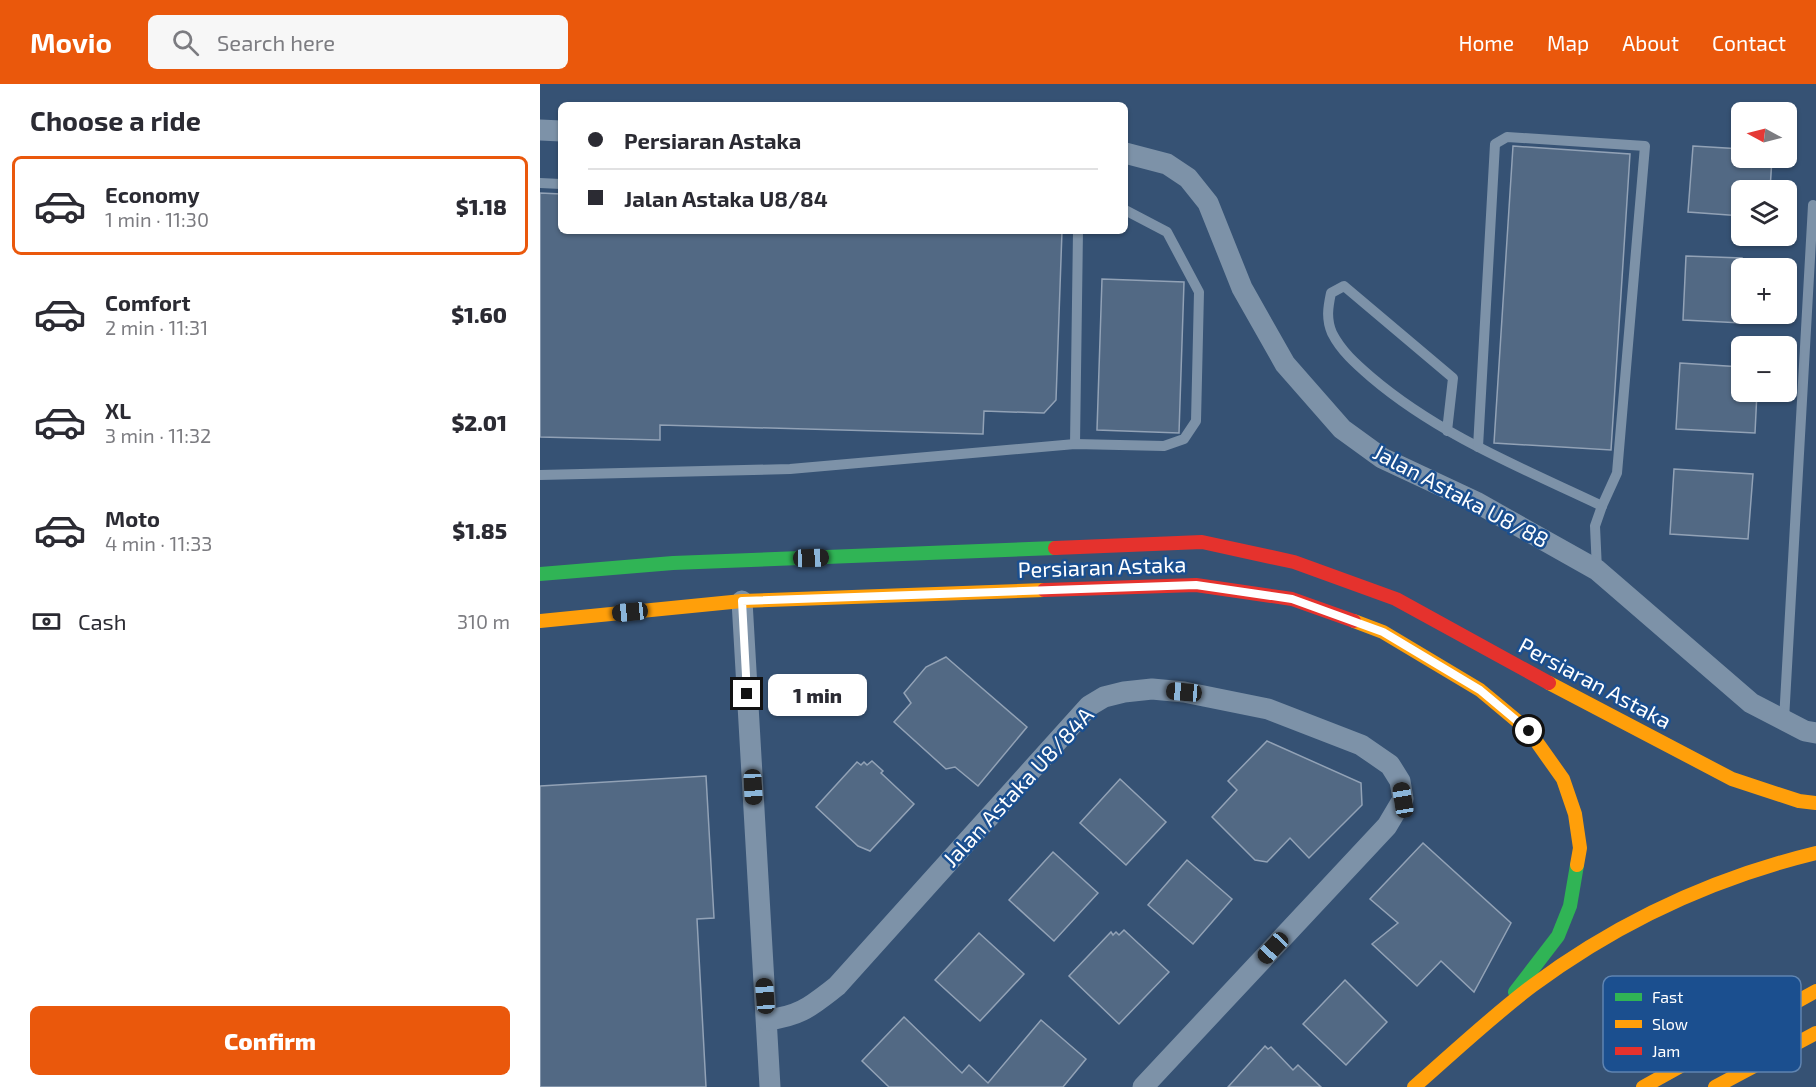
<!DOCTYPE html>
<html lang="en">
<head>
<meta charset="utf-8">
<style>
	body { margin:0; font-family:"Exo 2",sans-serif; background:#f7f7f7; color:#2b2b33; height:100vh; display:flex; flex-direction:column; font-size:22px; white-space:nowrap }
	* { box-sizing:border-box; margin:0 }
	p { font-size:20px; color:#7c7c81 }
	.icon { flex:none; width:33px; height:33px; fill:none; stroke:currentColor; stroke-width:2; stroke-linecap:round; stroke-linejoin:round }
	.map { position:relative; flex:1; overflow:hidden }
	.side { display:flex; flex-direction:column; background:#fff; width:540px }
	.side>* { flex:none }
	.guide { position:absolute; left:18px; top:18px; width:570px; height:132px; border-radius:9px; box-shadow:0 2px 4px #0004; display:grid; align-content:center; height:132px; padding:0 30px; background:#fff }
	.needle { width:39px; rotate:277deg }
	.fabs { position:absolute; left:1191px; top:18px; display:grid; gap:12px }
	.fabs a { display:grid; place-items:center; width:66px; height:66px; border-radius:9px; background:#fff; box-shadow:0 2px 4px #0004; font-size:30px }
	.end { position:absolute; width:27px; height:27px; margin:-14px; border:8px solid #fff; background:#111; box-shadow:0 0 0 3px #111 }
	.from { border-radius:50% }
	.bubble { position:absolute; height:42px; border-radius:9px; background:#fff; box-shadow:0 2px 4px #0004; font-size:20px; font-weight:800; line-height:42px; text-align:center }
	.car { position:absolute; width:18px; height:36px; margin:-18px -9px; border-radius:8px; box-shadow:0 0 4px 2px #0007; background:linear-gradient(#222 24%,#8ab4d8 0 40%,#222 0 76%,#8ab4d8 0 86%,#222 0) }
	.guide b { display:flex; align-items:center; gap:21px; height:57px; font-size:22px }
	.guide b+b { border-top:2px solid #e1e1e2 }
	.guide i { width:15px; height:15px; background:#2b2b33 }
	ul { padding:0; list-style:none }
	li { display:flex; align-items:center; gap:18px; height:99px; margin:0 12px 9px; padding:0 18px; border:3px solid transparent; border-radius:9px }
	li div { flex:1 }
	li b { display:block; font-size:22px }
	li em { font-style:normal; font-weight:800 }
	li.active { border-color:#ea580c }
	li>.icon { width:54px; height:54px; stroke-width:1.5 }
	h2 { padding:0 30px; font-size:27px; line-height:72px }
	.pay { display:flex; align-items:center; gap:15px; height:66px; padding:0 30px; font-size:22px }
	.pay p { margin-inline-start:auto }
	.button { display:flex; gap:12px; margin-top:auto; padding:12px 30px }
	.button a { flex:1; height:69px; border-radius:9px; background:#ea580c; color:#fff; font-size:24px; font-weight:800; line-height:69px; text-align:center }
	header { display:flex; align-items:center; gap:36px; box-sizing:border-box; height:84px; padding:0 30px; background:#ea580c; color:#fff }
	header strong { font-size:28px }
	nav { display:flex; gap:33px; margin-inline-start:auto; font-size:21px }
	.search { width:420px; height:54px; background:#f7f7f7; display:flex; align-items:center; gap:15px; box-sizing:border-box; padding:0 21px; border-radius:9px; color:#7c7c81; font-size:22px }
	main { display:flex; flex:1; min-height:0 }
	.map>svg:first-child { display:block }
</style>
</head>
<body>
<header>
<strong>Movio</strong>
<div class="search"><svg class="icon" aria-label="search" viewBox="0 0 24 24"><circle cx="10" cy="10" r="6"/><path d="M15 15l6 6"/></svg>Search here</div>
<nav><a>Home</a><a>Map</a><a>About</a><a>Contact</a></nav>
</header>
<main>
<section class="side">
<h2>Choose a ride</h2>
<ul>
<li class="active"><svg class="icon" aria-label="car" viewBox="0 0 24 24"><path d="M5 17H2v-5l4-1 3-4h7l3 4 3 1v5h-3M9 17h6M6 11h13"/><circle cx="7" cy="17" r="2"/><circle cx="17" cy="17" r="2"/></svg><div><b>Economy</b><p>1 min · 11:30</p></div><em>$1.18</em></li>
<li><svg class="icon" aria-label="car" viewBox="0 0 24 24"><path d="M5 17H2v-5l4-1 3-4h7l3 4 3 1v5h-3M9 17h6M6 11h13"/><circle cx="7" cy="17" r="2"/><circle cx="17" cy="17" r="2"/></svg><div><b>Comfort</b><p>2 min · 11:31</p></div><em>$1.60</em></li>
<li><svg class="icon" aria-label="car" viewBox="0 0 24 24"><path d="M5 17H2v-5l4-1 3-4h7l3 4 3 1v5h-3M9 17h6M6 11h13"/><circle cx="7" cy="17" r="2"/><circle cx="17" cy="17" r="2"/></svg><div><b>XL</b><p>3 min · 11:32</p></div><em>$2.01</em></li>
<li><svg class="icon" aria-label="car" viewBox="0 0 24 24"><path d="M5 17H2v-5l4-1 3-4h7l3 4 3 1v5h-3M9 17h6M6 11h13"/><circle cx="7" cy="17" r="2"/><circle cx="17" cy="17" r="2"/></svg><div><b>Moto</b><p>4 min · 11:33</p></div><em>$1.85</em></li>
</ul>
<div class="pay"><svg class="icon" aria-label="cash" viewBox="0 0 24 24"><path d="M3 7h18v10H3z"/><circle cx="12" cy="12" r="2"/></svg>Cash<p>310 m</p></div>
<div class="button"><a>Confirm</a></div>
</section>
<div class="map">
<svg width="1276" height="1003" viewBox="0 0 1276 1003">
	<rect width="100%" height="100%" fill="#365274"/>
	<g fill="#526984" stroke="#92a2b6" stroke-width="1.5">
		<polygon points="973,62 1090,70 1071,366 954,359"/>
		<polygon points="1153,62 1202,65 1202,74 1232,74 1230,106 1202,106 1202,132 1148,128"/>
		<polygon points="0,109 21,110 21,147 522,147 516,316 504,329 444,327 443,350 120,341 120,356 0,353"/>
		<polygon points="1146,172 1202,174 1202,239 1143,236"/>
		<polygon points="562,195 644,198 639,349 557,346"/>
		<polygon points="1140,279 1202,283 1202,308 1217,308 1215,349 1136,345"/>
		<polygon points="1134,385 1213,390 1208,455 1130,450"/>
		<polygon points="406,573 487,643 438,702 415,683 406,685 354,638 371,619 364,609 386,583"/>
		<polygon points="727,657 821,699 822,721 769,774 750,754 727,778 715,776 672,733 697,706 688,697"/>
		<polygon points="332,677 343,687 341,689 374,720 330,767 318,762 276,723 317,678 321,681 324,678 327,681"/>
		<polygon points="166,692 174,834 157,835 166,1003 0,1003 0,702"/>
		<polygon points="580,695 626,738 586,781 540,739"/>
		<polygon points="883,759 971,839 934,908 901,877 877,902 832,860 858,839 830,815"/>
		<polygon points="513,768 558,809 514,857 469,816"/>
		<polygon points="647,776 692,815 653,860 608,821"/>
		<polygon points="584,846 629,888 579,940 529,892 571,848 573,851 576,848 579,851"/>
		<polygon points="439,849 484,890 440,937 395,896"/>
		<polygon points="805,896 847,938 806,981 763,940"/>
		<polygon points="364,933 422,989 429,981 448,999 501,936 546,975 523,1003 349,1003 322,977"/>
		<polygon points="725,962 728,965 731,963 753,986 758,981 781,1003 688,1003"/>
	</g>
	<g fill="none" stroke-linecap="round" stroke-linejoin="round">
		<g stroke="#7d92a8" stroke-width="10">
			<polyline points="0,99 21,100"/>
			<path d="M907,347L913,294L804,202L791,209C788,223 786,235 792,249C801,267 816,280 831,293C899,351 982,384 1062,422"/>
			<polyline points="535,360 538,147"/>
			<polyline points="938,363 955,60 967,53 1105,62 1077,389 1062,422 1055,442 1057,486"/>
			<polyline points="0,391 250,385 535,360 624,362 644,355 656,337 659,208 627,148 585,126"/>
			<polyline points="1244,636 1273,121"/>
		</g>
		<g stroke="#7d92a8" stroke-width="21">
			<polyline points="0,46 21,47"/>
			<polyline points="585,69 627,80 648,94 668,119 702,204 745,280 802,345 842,374 936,418 1057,486 1211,619 1265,647 1276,649"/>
			<polyline points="202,517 230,1003"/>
			<path d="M227,936C261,932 271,922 297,902L549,622L564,613L584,608L612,605L644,608L728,625L821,661L850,681L860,697L863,715L847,742L603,1003"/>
		</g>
		<g stroke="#30b455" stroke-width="14">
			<polyline points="0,490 133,479 515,464"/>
			<polyline points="975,908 1018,852 1030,822 1037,781"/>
		</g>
		<g stroke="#ff9f0a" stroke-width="14">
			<polyline points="0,537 202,517 504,506"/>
			<polyline points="814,537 843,548 940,606 989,647 1023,695 1035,730 1040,764 1037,781"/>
			<polyline points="1009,599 1192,695 1259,717 1276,719"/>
			<path d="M874,1003C913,969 951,933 992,902C1078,838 1173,794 1276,769"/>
			<polyline points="1103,1003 1276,907"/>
			<polyline points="1175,1003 1276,949"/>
		</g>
		<g stroke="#e5322d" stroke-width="14">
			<polyline points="515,464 662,458 754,478 856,515 1009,599"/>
			<polyline points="504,506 656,501 752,515 814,537"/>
		</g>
	</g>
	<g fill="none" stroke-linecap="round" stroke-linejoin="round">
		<polyline stroke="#fff" stroke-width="8" points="207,610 202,517 656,501 752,515 843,548 940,606 989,647"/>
	</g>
	<g text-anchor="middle" stroke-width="5" stroke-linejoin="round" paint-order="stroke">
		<g font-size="22" fill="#fff" stroke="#1b4f8f">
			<text transform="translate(921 412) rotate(28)" y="8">Jalan Astaka U8/88</text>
			<text transform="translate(562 483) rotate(-2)" y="8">Persiaran Astaka</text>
			<text transform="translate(1055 599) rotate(28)" y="8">Persiaran Astaka</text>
			<text transform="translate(478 703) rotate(-47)" y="8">Jalan Astaka U8/84A</text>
		</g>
	</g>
	<rect x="1063" y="892" width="198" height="96" rx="9" fill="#1b4f8f" stroke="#5f84b1" stroke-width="1.5"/>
	<rect x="1075" y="909" width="27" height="8" fill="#30b455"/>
	<rect x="1075" y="936" width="27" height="8" fill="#ff9f0a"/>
	<rect x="1075" y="963" width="27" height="8" fill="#e5322d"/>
	<g font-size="16" fill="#fff">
		<text x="1112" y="919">Fast</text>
		<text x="1112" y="946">Slow</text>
		<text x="1112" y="973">Jam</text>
	</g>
</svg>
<div class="fabs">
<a><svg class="needle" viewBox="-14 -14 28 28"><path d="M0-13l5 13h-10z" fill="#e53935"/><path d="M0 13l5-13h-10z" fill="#7c7c81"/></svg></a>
<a><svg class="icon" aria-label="layers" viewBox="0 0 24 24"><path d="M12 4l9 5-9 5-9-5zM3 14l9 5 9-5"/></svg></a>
<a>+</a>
<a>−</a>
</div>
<i class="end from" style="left:989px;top:647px"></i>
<i class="end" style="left:207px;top:610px"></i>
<div class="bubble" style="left:228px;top:590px;width:99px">1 min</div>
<i class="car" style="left:271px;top:474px;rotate:88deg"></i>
<i class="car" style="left:90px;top:528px;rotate:264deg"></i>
<i class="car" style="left:644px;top:608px;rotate:275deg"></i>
<i class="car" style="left:213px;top:703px;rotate:177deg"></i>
<i class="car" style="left:863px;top:716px;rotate:351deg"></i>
<i class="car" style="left:733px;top:864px;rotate:223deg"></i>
<i class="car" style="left:225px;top:912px;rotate:356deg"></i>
<div class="guide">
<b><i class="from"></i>Persiaran Astaka</b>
<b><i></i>Jalan Astaka U8/84</b>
</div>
</div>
</main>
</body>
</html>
